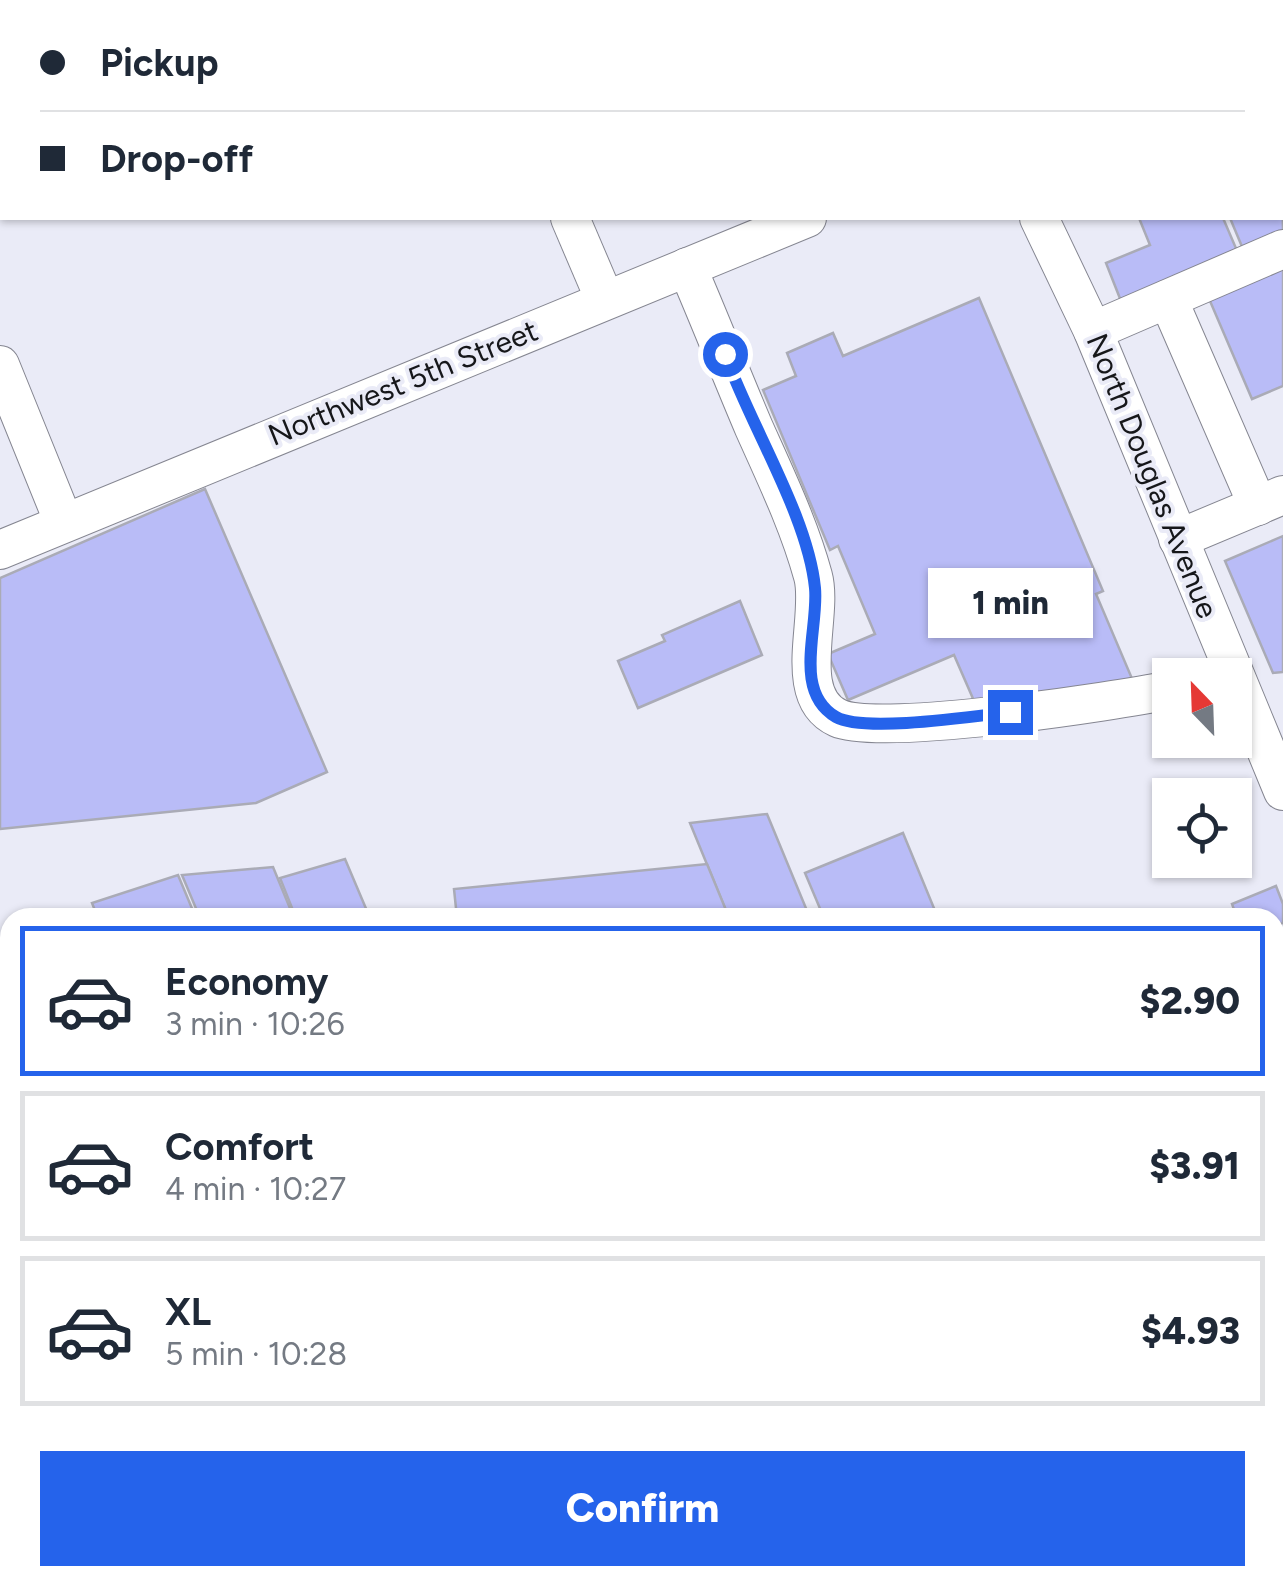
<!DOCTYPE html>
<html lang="en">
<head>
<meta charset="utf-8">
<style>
	body { margin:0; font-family:Figtree,sans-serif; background:#f2f2f3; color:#1f2937; height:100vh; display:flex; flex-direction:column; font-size:38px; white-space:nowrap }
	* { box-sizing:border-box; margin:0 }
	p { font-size:32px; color:#747a83 }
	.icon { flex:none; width:55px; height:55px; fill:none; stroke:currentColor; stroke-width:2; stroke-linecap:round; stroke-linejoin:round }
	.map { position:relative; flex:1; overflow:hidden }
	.drawer { position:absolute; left:0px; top:908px; width:1285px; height:678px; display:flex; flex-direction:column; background:#fff; border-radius:30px 30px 0 0; box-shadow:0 2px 8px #0004 }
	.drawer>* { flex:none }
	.hud { position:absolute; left:0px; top:0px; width:1285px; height:220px; box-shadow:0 2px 8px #0004; display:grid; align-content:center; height:220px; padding:0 40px; background:#fff }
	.needle { width:65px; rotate:337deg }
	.tools { position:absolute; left:1152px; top:658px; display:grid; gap:20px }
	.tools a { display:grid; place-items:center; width:100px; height:100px; border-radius:0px; background:#fff; box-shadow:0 2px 8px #0004; font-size:50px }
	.end { position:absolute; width:45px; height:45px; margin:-22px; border:12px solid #2563eb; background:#fff; box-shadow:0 0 0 5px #fff }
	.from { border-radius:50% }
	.bubble { position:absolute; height:70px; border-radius:0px; background:#fff; box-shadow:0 2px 8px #0004; font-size:32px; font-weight:800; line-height:70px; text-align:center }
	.hud b { display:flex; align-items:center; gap:35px; height:95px; font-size:38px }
	.hud b+b { border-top:2px solid #e0e1e3 }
	.hud i { width:25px; height:25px; background:#1f2937 }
	ul { padding:18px 0 0; list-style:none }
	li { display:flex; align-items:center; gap:30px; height:150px; margin:0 20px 15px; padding:0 20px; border:5px solid #e0e1e3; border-radius:0px }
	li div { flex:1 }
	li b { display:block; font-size:38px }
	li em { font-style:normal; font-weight:800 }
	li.selected { border-color:#2563eb }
	li>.icon { width:90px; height:90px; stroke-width:1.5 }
	.cta { display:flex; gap:20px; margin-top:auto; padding:20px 40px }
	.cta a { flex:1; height:115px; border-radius:0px; background:#2563eb; color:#fff; font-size:40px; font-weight:800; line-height:115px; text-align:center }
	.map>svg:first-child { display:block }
</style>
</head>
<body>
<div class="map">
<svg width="1283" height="1584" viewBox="0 0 1283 1584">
	<rect width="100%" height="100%" fill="#eaebf7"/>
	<g fill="#b9bcf7" stroke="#aaabb6" stroke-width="2.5">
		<polygon points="1282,182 1283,231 1243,249 1230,218 1282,218"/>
		<polygon points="1139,218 1223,218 1238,253 1121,301 1106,263 1150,245"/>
		<polygon points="1283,262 1283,386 1252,399 1207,294"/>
		<polygon points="979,298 1103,591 1096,594 1133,681 978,710 954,655 848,700 828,654 875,634 838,546 830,550 763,390 796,376 787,353 833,333 843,356"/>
		<polygon points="205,489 327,772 256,803 0,829 0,578"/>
		<polygon points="1283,536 1283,672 1273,673 1225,561"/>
		<polygon points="740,601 762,655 638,708 618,661 665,641 662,635"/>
		<polygon points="767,814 810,918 729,918 690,823"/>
		<polygon points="903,833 938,918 824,918 805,873"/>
		<polygon points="345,859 370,918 296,918 280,878"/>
		<polygon points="707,864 728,915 723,918 457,918 454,889"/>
		<polygon points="273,867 294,918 200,918 182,875"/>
		<polygon points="178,875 196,918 98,918 92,903"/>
		<polygon points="1276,886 1283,904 1283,923 1275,926 1275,918 1237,918 1232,904"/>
		<polygon points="0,983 10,1007 10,1548 0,1552"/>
		<polygon points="577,1575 663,1575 667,1584 581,1584"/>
	</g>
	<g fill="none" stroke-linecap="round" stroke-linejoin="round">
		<defs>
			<g id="minor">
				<polyline points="479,0 480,2"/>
				<polyline points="967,0 968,2"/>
				<polyline points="300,2 306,0"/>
				<polyline points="1282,4 1283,4"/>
				<polyline points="0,124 2,123"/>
				<polyline points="570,218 605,300"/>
				<polyline points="1039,218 1093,331 1283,791"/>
				<path d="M687,267C710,320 731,374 754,428C776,477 799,525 813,576C824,616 790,696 838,718C880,737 1116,701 1170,690"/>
				<polyline points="1168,299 1258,506"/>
				<polyline points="1093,331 1283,249"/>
				<polyline points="0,365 64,523"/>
				<polyline points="1178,539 1283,495"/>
				<polyline points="0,550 807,218"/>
				<polyline points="1275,1063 1283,1060"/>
				<polyline points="709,1575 713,1584"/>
				<polyline points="56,1584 77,1575"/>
			</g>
		</defs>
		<use href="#minor" stroke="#858691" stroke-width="40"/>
		<polyline stroke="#8e8f97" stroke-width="5" stroke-dasharray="2.5 8" stroke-linecap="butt" points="147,1584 168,1575"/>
		<use href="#minor" stroke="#fff" stroke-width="38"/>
	</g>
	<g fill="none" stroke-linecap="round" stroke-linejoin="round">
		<path stroke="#2563eb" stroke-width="12" d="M725,354C750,425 808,516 815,588C819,628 792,691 836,717C864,733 975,716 1010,712"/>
	</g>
	<g text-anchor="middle" stroke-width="8" stroke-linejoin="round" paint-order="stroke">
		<g font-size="30" fill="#16171a" stroke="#eaebf7">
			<text transform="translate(403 383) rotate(-22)" y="10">Northwest 5th Street</text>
			<text transform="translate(1152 476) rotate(68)" y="10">North Douglas Avenue</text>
		</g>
	</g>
</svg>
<div class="tools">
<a><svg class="needle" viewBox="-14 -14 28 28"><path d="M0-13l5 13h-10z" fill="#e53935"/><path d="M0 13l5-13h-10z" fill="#747a83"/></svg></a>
<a><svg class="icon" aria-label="locate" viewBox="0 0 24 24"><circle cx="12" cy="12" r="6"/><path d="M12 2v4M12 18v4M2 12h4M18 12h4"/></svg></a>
</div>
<i class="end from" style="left:725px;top:354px"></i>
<i class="end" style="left:1010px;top:712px"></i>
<div class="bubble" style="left:928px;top:568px;width:165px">1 min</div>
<div class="hud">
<b><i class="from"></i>Pickup</b>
<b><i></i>Drop-off</b>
</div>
<section class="drawer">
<ul>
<li class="selected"><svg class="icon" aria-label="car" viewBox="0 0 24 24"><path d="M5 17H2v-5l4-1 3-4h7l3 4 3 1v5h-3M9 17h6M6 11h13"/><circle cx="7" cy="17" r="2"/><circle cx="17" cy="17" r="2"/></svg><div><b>Economy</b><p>3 min · 10:26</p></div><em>$2.90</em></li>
<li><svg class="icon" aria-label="car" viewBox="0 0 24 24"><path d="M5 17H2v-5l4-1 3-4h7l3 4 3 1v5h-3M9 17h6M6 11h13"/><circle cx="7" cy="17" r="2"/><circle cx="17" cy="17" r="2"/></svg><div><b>Comfort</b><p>4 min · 10:27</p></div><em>$3.91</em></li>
<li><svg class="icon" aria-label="car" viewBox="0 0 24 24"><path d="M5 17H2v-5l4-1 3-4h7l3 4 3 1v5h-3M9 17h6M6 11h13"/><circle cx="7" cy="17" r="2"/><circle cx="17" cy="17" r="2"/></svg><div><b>XL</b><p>5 min · 10:28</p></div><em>$4.93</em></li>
</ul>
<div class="cta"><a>Confirm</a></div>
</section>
</div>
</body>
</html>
